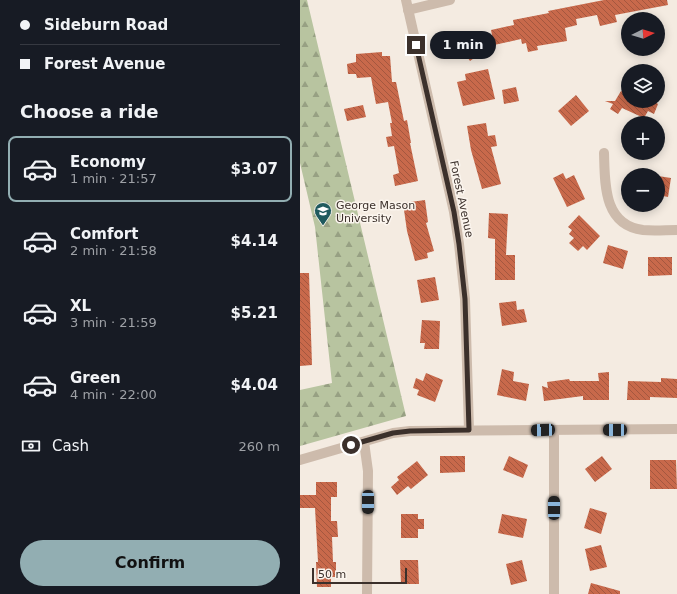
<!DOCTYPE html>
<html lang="en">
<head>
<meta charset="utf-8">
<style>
	body { margin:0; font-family:"DejaVu Sans",sans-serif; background:#242831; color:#f1f3f6; height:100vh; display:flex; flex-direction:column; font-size:15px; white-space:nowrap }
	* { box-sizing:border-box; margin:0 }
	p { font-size:13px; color:#9ea1a6 }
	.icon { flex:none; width:22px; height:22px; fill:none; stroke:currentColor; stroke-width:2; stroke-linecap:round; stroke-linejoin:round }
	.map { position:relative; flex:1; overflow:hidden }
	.panel { display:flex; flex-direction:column; background:#171b24; width:300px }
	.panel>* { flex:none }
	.top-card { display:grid; align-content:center; height:88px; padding:0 20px; background:#171b24 }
	.needle { width:26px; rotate:85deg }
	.buttons { position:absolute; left:321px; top:12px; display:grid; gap:8px }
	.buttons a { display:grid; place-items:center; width:44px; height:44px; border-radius:50%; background:#171b24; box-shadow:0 2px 10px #0003; font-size:20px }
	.scale { position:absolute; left:12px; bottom:10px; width:95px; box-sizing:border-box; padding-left:4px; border:2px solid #3b302b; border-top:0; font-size:11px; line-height:14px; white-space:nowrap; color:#3b302b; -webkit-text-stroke:3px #fbf5ee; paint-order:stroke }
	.end { position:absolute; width:18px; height:18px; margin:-9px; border:5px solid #3b302b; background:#fff; box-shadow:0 0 0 2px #fff }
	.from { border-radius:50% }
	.bubble { position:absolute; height:28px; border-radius:14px; background:#171b24; box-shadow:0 2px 10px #0003; font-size:13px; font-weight:600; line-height:28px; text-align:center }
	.car { position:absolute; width:12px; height:24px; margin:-12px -6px; border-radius:5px; box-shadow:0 0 3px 1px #0007; background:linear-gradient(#222 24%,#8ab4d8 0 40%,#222 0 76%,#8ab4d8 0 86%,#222 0) }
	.top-card b { display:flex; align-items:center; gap:14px; height:38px; font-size:15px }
	.top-card b+b { border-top:1px solid #363941 }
	.top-card i { width:10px; height:10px; background:#f1f3f6 }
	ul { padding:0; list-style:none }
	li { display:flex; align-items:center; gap:12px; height:66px; margin:0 8px 6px; padding:0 12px; border:2px solid transparent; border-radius:8px }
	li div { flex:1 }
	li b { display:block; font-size:15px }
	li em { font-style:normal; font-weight:600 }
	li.on { border-color:#92aeb2 }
	li>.icon { width:36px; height:36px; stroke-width:1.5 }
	h2 { padding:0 20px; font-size:18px; line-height:48px }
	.pay { display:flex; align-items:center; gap:10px; height:44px; padding:0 20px; font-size:15px }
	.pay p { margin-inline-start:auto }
	.button { display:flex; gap:8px; margin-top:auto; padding:8px 20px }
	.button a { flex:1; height:46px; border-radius:24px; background:#92aeb2; color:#111; font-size:16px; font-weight:600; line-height:46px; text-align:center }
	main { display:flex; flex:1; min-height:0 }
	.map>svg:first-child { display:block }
</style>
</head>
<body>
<main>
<section class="panel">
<div class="top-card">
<b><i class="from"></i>Sideburn Road</b>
<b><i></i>Forest Avenue</b>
</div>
<h2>Choose a ride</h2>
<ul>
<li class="on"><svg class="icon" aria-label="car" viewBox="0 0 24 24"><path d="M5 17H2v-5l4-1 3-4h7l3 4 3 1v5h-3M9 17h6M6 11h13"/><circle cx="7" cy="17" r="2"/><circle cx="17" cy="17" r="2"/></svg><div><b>Economy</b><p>1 min · 21:57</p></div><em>$3.07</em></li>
<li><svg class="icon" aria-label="car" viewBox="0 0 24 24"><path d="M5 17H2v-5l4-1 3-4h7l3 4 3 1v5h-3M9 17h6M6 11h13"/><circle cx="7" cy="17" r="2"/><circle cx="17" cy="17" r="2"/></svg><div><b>Comfort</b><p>2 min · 21:58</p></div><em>$4.14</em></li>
<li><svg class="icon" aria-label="car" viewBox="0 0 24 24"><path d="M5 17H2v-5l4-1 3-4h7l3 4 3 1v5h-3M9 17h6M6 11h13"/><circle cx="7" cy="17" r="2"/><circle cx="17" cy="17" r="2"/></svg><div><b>XL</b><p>3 min · 21:59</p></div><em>$5.21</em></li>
<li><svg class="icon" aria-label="car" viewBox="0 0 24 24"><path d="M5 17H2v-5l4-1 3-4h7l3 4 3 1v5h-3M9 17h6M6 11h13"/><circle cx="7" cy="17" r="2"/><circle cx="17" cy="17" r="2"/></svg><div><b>Green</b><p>4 min · 22:00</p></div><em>$4.04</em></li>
</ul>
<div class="pay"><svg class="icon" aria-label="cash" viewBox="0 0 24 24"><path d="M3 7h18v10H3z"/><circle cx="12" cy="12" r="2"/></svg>Cash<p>260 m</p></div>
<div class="button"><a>Confirm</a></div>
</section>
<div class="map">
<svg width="377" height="594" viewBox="0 0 377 594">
	<defs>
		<pattern id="forest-firs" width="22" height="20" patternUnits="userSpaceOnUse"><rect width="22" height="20" fill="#b8c4a0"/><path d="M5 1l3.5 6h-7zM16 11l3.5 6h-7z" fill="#97a083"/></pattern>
		<pattern id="building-back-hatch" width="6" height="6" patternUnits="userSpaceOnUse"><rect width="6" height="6" fill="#c8694b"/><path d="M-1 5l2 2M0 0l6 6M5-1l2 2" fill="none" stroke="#a4573f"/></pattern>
	</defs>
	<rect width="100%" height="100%" fill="#f4ebe1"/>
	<polygon fill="url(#forest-firs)" points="0,0 7,0 106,416 0,446 0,390 32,383 15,227 0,163"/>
	<g fill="url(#building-back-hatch)">
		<polygon points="304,0 367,0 368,5 315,15 317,22 300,26 297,15 276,19 277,25 265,28 267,41 237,46 238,50 228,52 226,43 222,44 221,39 194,45 191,30 214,25 213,20 249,13 248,11"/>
		<polygon points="170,31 184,51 170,61 163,51 158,54 151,45"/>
		<polygon points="82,52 82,56 90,56 92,82 96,82 104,121 107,120 111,143 110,143 118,181 95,186 93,175 99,173 94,146 88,147 86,137 92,136 90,123 92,123 88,102 76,104 71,77 57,78 56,74 48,74 47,64 56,62 56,54"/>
		<polygon points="188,69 195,99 163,106 157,82 166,80 165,74"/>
		<polygon points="216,87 219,101 204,104 202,90"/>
		<polygon points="321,91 328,94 328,101 354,101 358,104 354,114 348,111 344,118 322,108 318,114 310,109 313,104 305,101 315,101"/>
		<polygon points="276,95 289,111 271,126 258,111"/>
		<polygon points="63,105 66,117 47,121 44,109"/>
		<polygon points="186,123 188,136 195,135 197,146 191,147 201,184 182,189 171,150 167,126"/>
		<polygon points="263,173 266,179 274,175 285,199 267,207 253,178"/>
		<polygon points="358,176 371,178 368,197 358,195"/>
		<polygon points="125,200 128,222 126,223 134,251 127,253 128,258 115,261 107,231 103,203"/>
		<polygon points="189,213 208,214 206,255 215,255 215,280 195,280 195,239 188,238"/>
		<polygon points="279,215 300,236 287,250 283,246 278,251 269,243 274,238 269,234 272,230 268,227"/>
		<polygon points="308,245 328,251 323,269 303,263"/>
		<polygon points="348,257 372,257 372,275 348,276"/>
		<polygon points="0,273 9,273 12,365 0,366"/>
		<polygon points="135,277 139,300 121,303 117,280"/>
		<polygon points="216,301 217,310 224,309 227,322 202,326 199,303"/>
		<polygon points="122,320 140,321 139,349 124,349 125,343 120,343"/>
		<polygon points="202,369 214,372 213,381 229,384 226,401 197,395"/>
		<polygon points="309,372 309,400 283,400 283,396 244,401 242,386 248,388 247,382 269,379 270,381 299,381 298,373"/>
		<polygon points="126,373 143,380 135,402 117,395 119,390 113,388 116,378 123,381"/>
		<polygon points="361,378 377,379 377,398 350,397 350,400 327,400 328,381 361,382"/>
		<polygon points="140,456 165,456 165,472 140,473"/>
		<polygon points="209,456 228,465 223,478 203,470"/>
		<polygon points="302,456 312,469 295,482 285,469"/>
		<polygon points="350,460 376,460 377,489 350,489"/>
		<polygon points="117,461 128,475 111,489 108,486 97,495 91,487 99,480 97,477"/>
		<polygon points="16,482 37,482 37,497 31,497 31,521 37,521 38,537 32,537 33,562 36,562 36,577 31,577 31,587 17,587 16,562 18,562 15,508 0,508 0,495 16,495"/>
		<polygon points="290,508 307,513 301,534 284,528"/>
		<polygon points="101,514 118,514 118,519 124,519 124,529 118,529 118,538 101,538"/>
		<polygon points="202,514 227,519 223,538 198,533"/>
		<polygon points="301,545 307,567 290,571 285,549"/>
		<polygon points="100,560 118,560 119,584 101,584"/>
		<polygon points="222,560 227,581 211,585 206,564"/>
		<polygon points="291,583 320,591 320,594 288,594"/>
	</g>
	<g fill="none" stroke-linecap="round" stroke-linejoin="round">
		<g stroke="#cdbbac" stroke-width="10">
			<polyline points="106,0 154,212 159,244 165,299 169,430"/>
			<polyline points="108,10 150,0"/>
			<path d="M304,153C305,183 303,225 343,230C354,231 366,230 377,230"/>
			<polyline points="254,430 254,594"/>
			<polyline points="64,442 68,471 67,594"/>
			<polyline points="0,460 93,433 110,431 377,429"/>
		</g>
	</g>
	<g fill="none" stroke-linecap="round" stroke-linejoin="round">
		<polyline stroke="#3b302b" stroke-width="5" points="51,445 93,433 110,431 169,430 165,299 159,244 154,212 116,45"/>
	</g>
	<defs>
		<symbol id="university-pin" viewBox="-11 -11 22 30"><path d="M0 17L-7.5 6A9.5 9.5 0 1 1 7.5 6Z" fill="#1f5a5e" stroke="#fbf5ee"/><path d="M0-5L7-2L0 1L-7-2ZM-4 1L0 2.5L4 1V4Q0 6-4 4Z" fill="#fff"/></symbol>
	</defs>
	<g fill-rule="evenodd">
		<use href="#university-pin" x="13" y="201" width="20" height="27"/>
	</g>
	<g text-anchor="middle" stroke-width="3" stroke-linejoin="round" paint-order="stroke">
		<g font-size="11" fill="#3b302b" stroke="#fbf5ee">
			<text transform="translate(162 199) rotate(78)" y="4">Forest Avenue</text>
		</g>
		<g font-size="11" fill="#3b302b" stroke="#fbf5ee" text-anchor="start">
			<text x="36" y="209">George Mason<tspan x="36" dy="13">University</tspan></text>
		</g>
	</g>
</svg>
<div class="buttons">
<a><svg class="needle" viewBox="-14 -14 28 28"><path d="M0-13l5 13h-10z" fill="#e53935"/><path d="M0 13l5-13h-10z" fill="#9ea1a6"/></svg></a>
<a><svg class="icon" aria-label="layers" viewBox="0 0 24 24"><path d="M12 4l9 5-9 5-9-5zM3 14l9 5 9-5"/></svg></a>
<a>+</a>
<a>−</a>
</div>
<div class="scale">50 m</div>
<i class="end from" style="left:51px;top:445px"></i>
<i class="end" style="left:116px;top:45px"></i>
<div class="bubble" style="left:130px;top:31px;width:66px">1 min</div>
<i class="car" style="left:243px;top:430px;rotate:268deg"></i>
<i class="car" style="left:315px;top:430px;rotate:270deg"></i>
<i class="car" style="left:68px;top:502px;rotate:180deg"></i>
<i class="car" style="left:254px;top:508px;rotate:0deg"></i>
</div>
</main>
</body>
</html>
